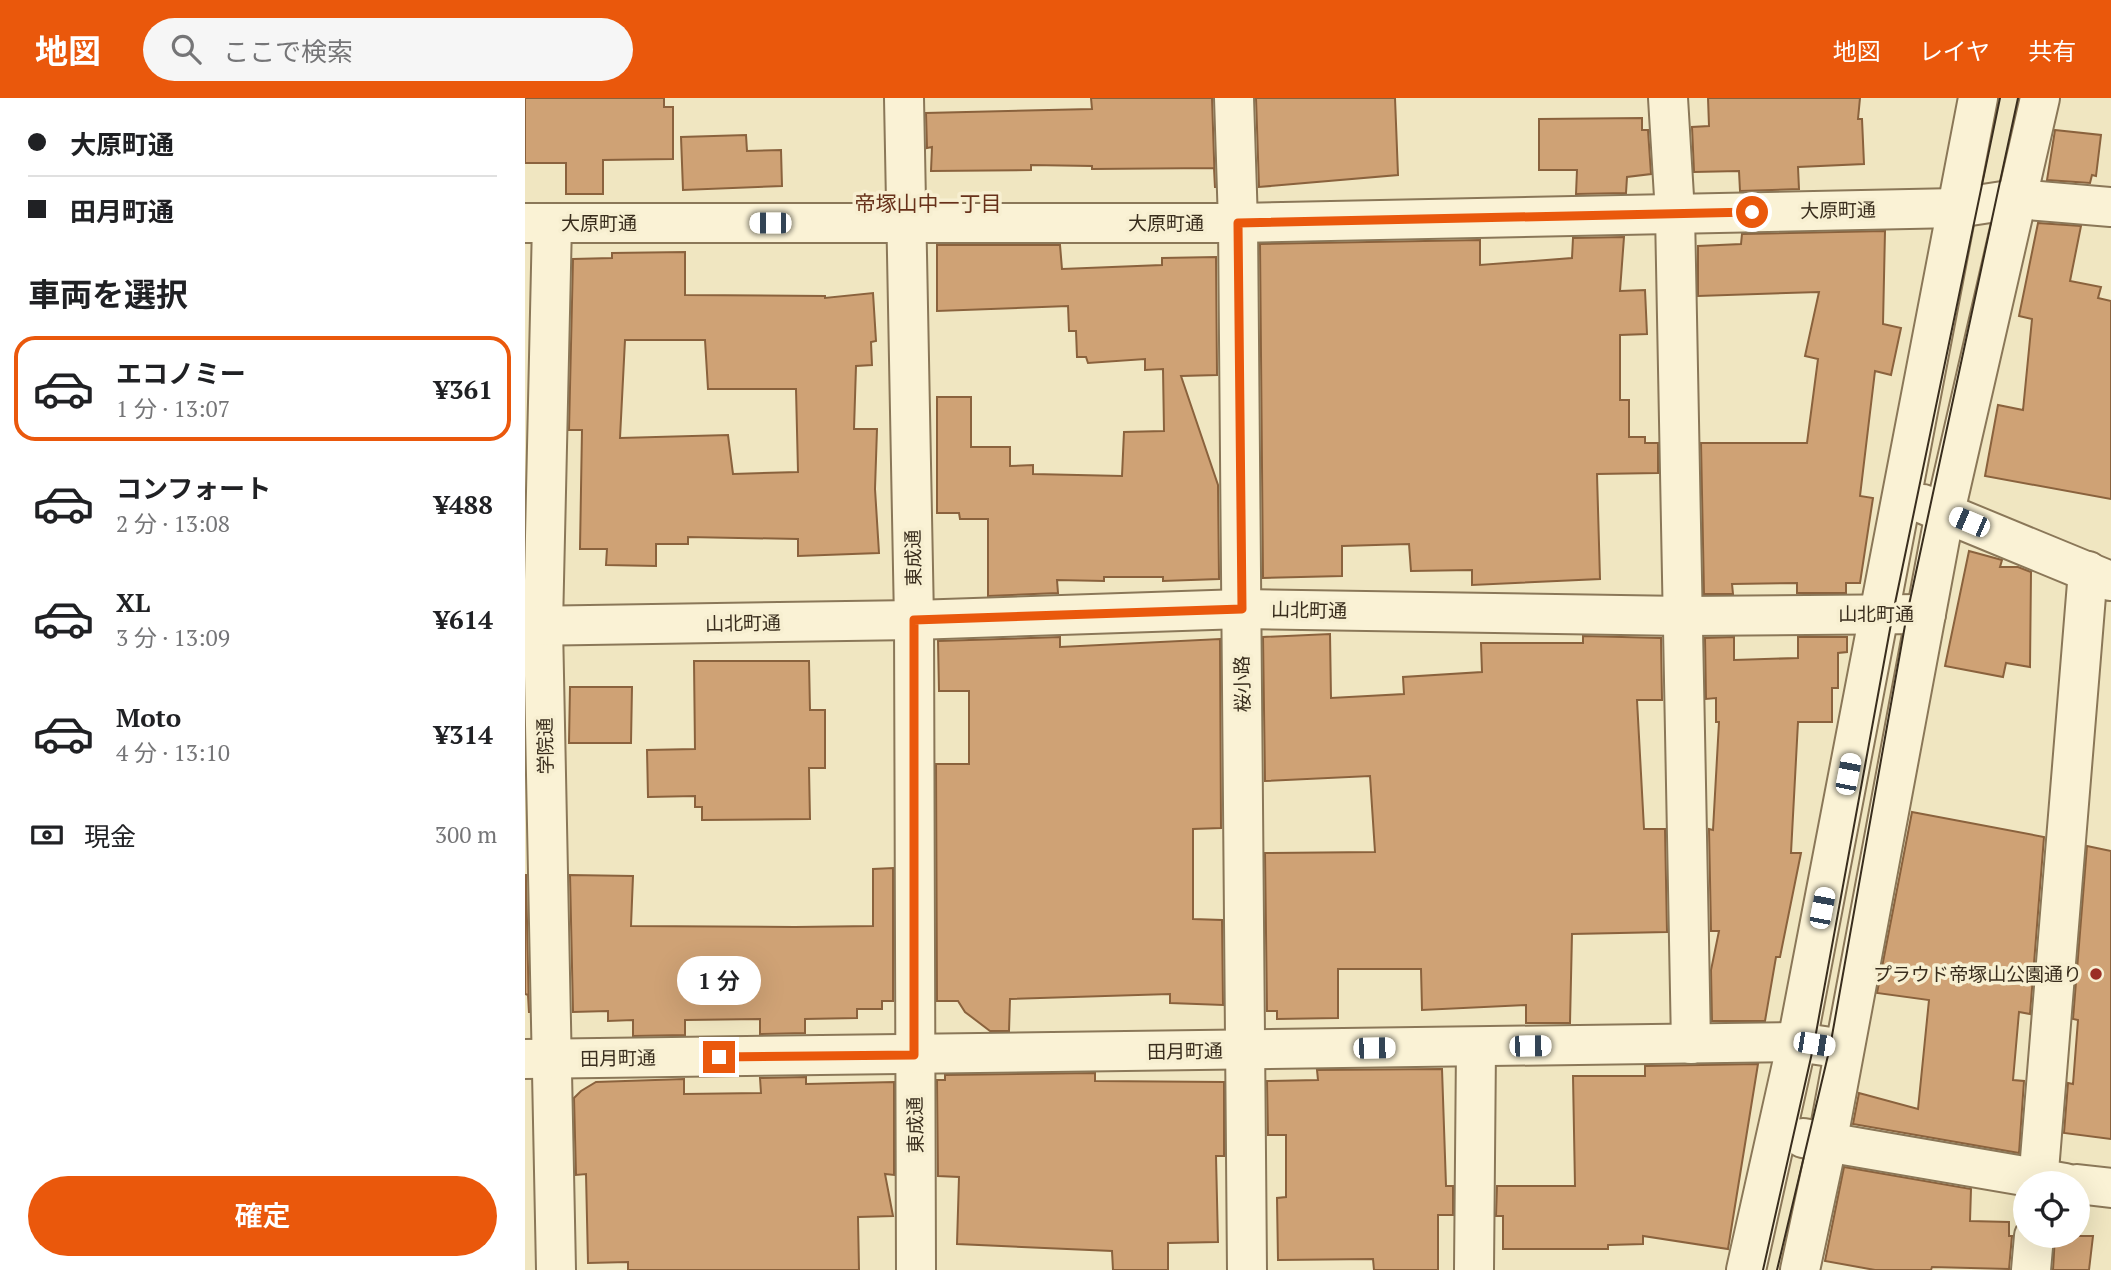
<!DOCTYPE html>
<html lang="ja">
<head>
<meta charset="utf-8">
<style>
	body { margin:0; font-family:"PT Serif","Noto Sans JP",serif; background:#f6f6f6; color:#202124; height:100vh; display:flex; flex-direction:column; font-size:26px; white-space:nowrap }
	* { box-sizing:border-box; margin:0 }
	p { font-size:23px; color:#757577 }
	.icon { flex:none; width:38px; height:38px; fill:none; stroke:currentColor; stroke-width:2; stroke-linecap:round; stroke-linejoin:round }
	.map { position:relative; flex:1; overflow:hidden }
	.side { display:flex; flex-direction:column; background:#fff; width:525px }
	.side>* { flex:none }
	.top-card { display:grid; align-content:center; height:154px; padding:0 28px; background:#fff }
	.controls { position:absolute; left:1488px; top:1073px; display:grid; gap:14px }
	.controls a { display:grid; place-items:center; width:77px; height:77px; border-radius:50%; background:#fff; box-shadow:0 7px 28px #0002; font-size:35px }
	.end { position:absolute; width:32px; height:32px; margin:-16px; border:9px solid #ea580c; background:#fff; box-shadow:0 0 0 4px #fff }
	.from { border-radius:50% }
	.bubble { position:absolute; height:49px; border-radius:24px; background:#fff; box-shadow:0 7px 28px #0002; font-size:23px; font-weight:600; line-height:49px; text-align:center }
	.car { position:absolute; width:21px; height:42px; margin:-21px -10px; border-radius:9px; box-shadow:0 0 5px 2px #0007; background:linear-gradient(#fff 24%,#345 0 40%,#fff 0 76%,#345 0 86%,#fff 0) }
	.top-card b { display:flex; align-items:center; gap:24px; height:66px; font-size:26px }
	.top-card b+b { border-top:2px solid #e0e0e0 }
	.top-card i { width:18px; height:18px; background:#202124 }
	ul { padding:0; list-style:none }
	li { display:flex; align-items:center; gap:21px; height:105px; margin:0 14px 10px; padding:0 14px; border:4px solid transparent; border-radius:21px }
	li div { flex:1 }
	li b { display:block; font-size:26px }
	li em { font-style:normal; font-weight:600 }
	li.on { border-color:#ea580c }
	li>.icon { width:63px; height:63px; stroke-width:1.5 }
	h2 { padding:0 28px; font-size:32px; line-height:84px }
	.pay { display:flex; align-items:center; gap:18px; height:77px; padding:0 28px; font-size:26px }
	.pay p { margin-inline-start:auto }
	.primary-button { display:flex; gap:14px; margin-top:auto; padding:14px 28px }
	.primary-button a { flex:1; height:80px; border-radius:42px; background:#ea580c; color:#fff; font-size:28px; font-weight:600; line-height:80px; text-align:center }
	header { display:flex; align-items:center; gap:42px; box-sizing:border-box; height:98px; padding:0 35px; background:#ea580c; color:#fff }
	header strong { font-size:33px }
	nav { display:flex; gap:38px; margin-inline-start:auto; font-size:24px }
	.search { width:490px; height:63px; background:#f6f6f6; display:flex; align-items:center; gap:18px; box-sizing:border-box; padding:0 24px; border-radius:38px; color:#757577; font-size:26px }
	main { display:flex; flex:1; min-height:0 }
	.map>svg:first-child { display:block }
</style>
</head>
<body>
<header>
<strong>地図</strong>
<div class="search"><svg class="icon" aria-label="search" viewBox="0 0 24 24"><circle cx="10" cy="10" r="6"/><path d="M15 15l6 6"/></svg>ここで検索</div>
<nav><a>地図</a><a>レイヤ</a><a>共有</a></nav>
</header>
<main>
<section class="side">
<div class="top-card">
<b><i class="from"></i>大原町通</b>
<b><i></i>田月町通</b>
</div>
<h2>車両を選択</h2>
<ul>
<li class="on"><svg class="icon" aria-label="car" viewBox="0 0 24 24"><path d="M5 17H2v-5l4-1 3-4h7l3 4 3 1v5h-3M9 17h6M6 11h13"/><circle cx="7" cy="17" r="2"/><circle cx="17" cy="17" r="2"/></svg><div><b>エコノミー</b><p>1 分 · 13:07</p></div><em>¥361</em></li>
<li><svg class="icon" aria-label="car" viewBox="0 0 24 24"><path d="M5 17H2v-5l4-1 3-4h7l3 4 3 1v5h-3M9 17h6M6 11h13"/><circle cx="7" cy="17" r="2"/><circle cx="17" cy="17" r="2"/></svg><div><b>コンフォート</b><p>2 分 · 13:08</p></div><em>¥488</em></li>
<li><svg class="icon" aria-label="car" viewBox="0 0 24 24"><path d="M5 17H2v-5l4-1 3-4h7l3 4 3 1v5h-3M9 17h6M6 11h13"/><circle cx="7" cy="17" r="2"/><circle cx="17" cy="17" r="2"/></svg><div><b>XL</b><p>3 分 · 13:09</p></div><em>¥614</em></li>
<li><svg class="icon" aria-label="car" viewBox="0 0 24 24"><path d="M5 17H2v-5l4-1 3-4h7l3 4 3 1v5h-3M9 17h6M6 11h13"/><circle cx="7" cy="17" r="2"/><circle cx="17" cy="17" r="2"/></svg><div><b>Moto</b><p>4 分 · 13:10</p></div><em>¥314</em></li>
</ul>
<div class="pay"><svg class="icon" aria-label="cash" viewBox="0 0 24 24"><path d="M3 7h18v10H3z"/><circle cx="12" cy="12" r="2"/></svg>現金<p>300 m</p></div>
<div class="primary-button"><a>確定</a></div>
</section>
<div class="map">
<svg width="1586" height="1172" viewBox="0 0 1586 1172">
	<rect width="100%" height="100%" fill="#f0e6c1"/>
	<g fill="#cfa275" stroke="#8a623d" stroke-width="2" fill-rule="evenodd">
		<polygon points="0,0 139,0 139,9 148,9 148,61 78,62 78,96 41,96 41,65 0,65"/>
		<polygon points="566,0 687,0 690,90 689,70 567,71 567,68 506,67 506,72 406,73 407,49 402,50 401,15 567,11"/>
		<polygon points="731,0 870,0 873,77 734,89"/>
		<polygon points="1183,0 1335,0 1333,21 1337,21 1339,66 1273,69 1274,91 1215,93 1214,73 1169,74 1167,29 1184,28"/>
		<polygon points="1117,20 1117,32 1123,32 1126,76 1102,79 1101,95 1051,96 1052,72 1014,72 1014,21"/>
		<polygon points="1530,32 1576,37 1571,78 1567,77 1565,85 1522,82"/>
		<polygon points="221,37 222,53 256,52 257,88 158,92 156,39"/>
		<polygon points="1513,125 1556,128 1545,183 1576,189 1573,200 1586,203 1586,401 1460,378 1473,307 1498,312 1507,221 1494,218"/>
		<polygon points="1360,133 1358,226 1376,230 1366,277 1350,273 1335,398 1348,400 1335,485 1321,485 1321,495 1272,495 1272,485 1207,486 1208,496 1179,496 1176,345 1282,345 1293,261 1280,258 1294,194 1173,198 1173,148 1216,146 1217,136"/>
		<polygon points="1099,139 1095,193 1120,192 1122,236 1095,237 1095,302 1104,302 1104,339 1120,339 1120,345 1133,345 1133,375 1072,376 1075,481 947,487 947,472 886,473 884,446 817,448 817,478 738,480 735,146 955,142 955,167 1047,160 1048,140"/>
		<polygon points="412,147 535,147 537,171 637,167 637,160 691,159 692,277 656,278 693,387 694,481 638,483 638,479 579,479 579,483 532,482 533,495 463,498 463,421 435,421 434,415 412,415 412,299 446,299 446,349 485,349 485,368 508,367 508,376 597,378 599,334 639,333 638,271 620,272 620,261 563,265 561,259 552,259 551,233 544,233 543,208 412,213"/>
		<path d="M160,154V197L300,198V200L348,195L351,243L346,244L347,267L331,268L329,331H352L350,391L354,455L273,458V441L163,439V446H131V468L81,467L82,451H55L57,332H44L48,161L87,160V155ZM100,242H180L183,291H271L273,374L208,376L203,337L95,340Z"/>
		<polygon points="1444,453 1477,462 1475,469 1493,469 1506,474 1505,569 1481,565 1478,579 1420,568"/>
		<polygon points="805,536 806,600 879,596 878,579 957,574 956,545 1058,545 1058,538 1136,540 1137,602 1112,602 1119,731 1140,731 1142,834 1047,836 1045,925 1001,925 1001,907 897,912 896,871 813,871 813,920 752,921 752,913 742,913 740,755 850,754 845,678 740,683 738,539"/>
		<polygon points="535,539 535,549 695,541 696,730 668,731 668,821 697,822 698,907 645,905 645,896 485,901 484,933 465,933 440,914 433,903 412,903 411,666 444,666 444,593 414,593 413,543"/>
		<polygon points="1209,539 1209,562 1273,560 1273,539 1322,539 1322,554 1313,555 1313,590 1307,590 1307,624 1273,624 1266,755 1276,755 1255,859 1251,859 1240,923 1187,923 1186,872 1194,833 1186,833 1184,731 1188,732 1194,624 1191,624 1191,600 1181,601 1180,540"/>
		<polygon points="169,563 284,563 285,612 300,612 300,670 284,670 285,721 177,722 177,709 170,709 170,698 123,699 122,652 170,651"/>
		<polygon points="45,589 107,589 106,645 44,645"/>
		<polygon points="1387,714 1519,739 1505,916 1494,914 1488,982 1499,983 1494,1055 1328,1026 1334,995 1393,1011 1404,902 1352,895"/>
		<polygon points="1562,748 1586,753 1586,1041 1539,1035 1543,985 1548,986 1553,922 1548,921"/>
		<polygon points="368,770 368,903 357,903 357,911 332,911 332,920 280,921 280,935 235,936 235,921 160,922 160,937 108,938 108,922 83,923 83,913 48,914 45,777 108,778 106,828 270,829 348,828 348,771"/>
		<polygon points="0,777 1,777 4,915 3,897 0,896"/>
		<polygon points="1233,966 1203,1151 1118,1138 1118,1146 1083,1147 1083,1151 978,1151 978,1118 971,1118 972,1088 1050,1088 1048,978 1120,978 1120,968"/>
		<polygon points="917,971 921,1088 928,1088 928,1117 913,1117 913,1172 849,1172 848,1161 753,1162 752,1100 761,1099 761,1037 743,1037 742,983 793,982 792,972"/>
		<polygon points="570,975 570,983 699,984 699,1058 691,1058 693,1144 643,1145 643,1172 588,1172 587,1153 432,1146 434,1079 413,1078 412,982 420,982 420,977"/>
		<polygon points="281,979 281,986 369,984 369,1077 360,1076 368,1118 333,1119 334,1172 103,1172 103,1164 63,1165 61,1076 51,1077 49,1000 56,993 71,984 159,981 159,996 236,995 235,980"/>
		<polygon points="1319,1069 1446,1091 1445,1123 1484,1124 1484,1138 1487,1138 1484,1171 1407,1169 1406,1172 1350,1172 1300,1163"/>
		<polygon points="1530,1138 1568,1138 1564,1172 1528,1172"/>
	</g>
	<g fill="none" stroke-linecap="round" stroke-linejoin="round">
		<defs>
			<g id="minor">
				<polyline points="379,0 389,522 391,1172"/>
				<polyline points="709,0 713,125 722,1172"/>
				<polyline points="1143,0 1150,115 1166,946"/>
				<polyline points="0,125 713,125 1432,110 1491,101 1586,109"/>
				<polyline points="27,125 18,528 31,1172"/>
				<polyline points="1398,406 1585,483"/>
				<polyline points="0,528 389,522 717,511 1159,518 1401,516"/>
				<polyline points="0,961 1272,944 1319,951"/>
				<polyline points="1278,1040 1540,1085"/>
				<polyline points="1513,1085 1563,473"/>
				<polyline points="1552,1086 1586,1090"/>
				<polyline points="949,1172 951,949"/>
				<polyline points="1221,1172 1272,944 1453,0"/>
				<polyline points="1275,1172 1302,1046 1420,414 1515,0"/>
				<polyline points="1506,1172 1509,1138"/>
			</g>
		</defs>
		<use href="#minor" stroke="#8a7758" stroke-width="42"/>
		<use href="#minor" stroke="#faf2d5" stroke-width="38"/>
		<g stroke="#392d1d" stroke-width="2">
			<polyline points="1238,1172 1289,946 1368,515 1475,0"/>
			<polyline points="1252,1172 1305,949 1382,516 1493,0"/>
		</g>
	</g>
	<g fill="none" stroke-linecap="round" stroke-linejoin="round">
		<polyline stroke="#ea580c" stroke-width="9" points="194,959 389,957 389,522 717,511 713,125 1227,114"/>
	</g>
	<circle fill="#9b2e25" stroke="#f7efd1" stroke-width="2.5" cx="1571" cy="876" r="7"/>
	<g text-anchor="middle" stroke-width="7" stroke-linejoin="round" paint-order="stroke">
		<g font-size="19" fill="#392d1d" stroke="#f7efd1">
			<text transform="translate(1313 112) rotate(-1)" y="7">大原町通</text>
			<text x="74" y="132">大原町通</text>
			<text x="641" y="132">大原町通</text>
			<text transform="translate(388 460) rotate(-91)" y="7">東成通</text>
			<text transform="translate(784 512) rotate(1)" y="7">山北町通</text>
			<text x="1351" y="523">山北町通</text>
			<text transform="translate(218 525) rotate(-1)" y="7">山北町通</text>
			<text transform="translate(717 586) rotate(-91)" y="7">桜小路</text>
			<text transform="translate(20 648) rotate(-91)" y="7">学院通</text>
			<text transform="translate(660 953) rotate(-1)" y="7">田月町通</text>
			<text transform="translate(93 960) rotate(-1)" y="7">田月町通</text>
			<text transform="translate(390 1027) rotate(-91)" y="7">東成通</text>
		</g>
		<g font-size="19" fill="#392d1d" stroke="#f7efd1" text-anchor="end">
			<text x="1557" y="883">プラウド帝塚山公園通り</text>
		</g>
		<g font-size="21" fill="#67311a" stroke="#f7efd1">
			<text x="403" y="113">帝塚山中一丁目</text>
		</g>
	</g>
</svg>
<div class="controls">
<a><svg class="icon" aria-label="locate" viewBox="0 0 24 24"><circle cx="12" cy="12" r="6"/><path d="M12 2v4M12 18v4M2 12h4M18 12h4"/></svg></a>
</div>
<i class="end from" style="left:1227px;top:114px"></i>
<i class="end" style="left:194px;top:959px"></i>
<div class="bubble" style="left:152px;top:858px;width:84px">1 分</div>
<i class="car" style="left:245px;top:125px;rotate:270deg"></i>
<i class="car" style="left:1444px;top:424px;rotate:293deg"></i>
<i class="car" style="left:1323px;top:676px;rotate:11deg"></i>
<i class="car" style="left:1297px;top:810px;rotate:11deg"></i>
<i class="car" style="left:1289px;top:946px;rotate:99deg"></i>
<i class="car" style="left:1005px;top:948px;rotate:89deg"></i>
<i class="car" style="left:849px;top:950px;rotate:89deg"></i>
</div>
</main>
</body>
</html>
